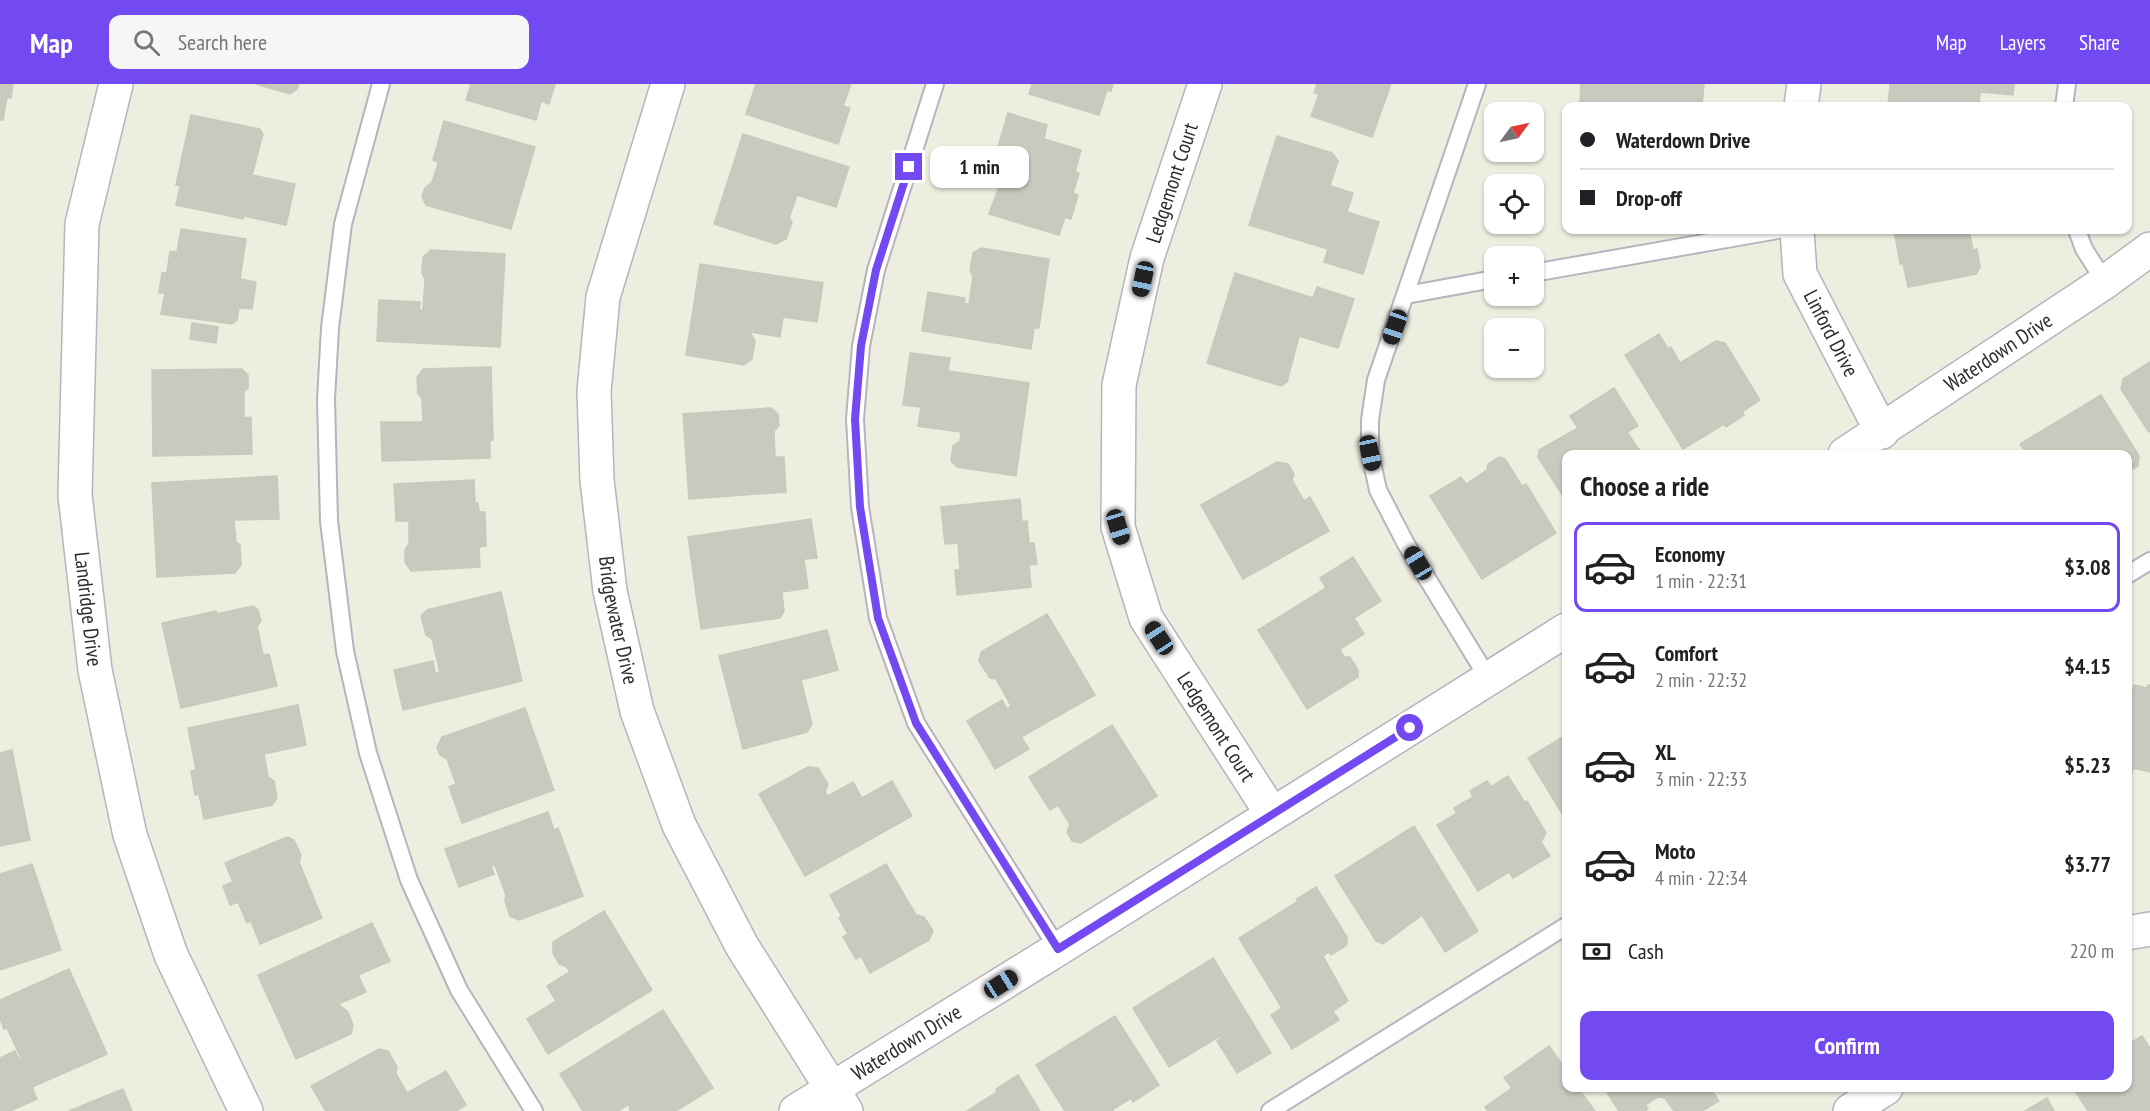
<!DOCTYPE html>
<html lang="en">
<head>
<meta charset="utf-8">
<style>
	body { margin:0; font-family:"PT Sans Narrow",sans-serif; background:#f6f6f6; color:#202124; height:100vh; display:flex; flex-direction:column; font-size:22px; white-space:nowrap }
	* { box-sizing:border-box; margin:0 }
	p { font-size:20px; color:#757577 }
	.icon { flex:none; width:33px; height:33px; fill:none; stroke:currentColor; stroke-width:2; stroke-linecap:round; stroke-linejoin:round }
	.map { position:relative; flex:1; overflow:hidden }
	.panel { position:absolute; left:1562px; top:366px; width:570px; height:642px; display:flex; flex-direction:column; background:#fff; border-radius:12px; box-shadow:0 2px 4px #0004 }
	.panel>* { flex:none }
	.top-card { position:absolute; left:1562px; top:18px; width:570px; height:132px; border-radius:12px; box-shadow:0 2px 4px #0004; display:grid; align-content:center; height:132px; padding:0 18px; background:#fff }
	.needle { width:39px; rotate:57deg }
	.tools { position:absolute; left:1484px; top:18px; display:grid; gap:12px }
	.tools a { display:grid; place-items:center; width:60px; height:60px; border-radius:12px; background:#fff; box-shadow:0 2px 4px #0004; font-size:30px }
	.end { position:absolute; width:27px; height:27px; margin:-14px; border:8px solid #7349f1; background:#fff; box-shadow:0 0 0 3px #fff }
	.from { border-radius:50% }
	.bubble { position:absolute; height:42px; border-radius:12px; background:#fff; box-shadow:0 2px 4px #0004; font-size:20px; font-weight:800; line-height:42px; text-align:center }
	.car { position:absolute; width:18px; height:36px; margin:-18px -9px; border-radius:8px; box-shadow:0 0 4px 2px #0007; background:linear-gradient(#222 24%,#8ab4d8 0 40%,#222 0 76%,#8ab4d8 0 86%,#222 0) }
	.top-card b { display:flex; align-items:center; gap:21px; height:57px; font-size:22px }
	.top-card b+b { border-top:2px solid #e0e0e0 }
	.top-card i { width:15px; height:15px; background:#202124 }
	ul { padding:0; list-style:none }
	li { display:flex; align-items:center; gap:18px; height:90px; margin:0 12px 9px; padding:0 6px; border:3px solid transparent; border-radius:12px }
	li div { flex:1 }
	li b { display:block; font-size:22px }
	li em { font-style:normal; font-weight:800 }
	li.active { border-color:#7349f1 }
	li>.icon { width:54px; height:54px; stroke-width:1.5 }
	h2 { padding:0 18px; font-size:27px; line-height:72px }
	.pay { display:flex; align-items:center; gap:15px; height:66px; padding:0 18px; font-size:22px }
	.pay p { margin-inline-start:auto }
	.button { display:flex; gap:12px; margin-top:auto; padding:12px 18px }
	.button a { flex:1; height:69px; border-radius:12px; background:#7349f1; color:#fff; font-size:24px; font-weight:800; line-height:69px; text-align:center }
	header { display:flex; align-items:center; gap:36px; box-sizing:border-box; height:84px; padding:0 30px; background:#7349f1; color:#fff }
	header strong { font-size:28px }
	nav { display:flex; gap:33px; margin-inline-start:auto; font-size:21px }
	.search { width:420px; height:54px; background:#f6f6f6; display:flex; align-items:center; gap:15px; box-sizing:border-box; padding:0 21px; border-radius:12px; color:#757577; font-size:22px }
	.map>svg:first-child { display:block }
</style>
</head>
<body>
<header>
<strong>Map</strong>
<div class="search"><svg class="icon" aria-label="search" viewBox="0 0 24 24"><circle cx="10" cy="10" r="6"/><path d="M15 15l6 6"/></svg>Search here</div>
<nav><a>Map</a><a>Layers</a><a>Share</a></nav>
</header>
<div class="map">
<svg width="2150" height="1027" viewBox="0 0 2150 1027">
	<rect width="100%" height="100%" fill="#edede0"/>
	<g fill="#c9c9bf" stroke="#c8c9b9" stroke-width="1.5">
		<polygon points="0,0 13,0 11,14 7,13 3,36 0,36"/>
		<polygon points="256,0 299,0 297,5 290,10"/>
		<polygon points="471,0 555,0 549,20 541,17 536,36 466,16"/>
		<polygon points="756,0 851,0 843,22 850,24 838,60 746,30"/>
		<polygon points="1032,0 1113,0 1111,7 1107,6 1099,31 1029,10"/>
		<polygon points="1317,0 1391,0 1372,53 1311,32 1319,10 1314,9"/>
		<polygon points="1581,0 1704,0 1702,22 1624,22 1580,20"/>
		<polygon points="1890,0 2014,0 2013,11 1980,8 1979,22 1888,22"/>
		<polygon points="1008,29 1047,41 1044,55 1081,66 1075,88 1079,89 1073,109 1078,111 1071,135 1065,133 1059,151 989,130 1007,81 994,76"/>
		<polygon points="191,31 260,45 263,50 252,91 295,100 286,141 244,132 243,135 176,121 180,102 176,101"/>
		<polygon points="444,37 535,63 511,145 426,121 422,112 425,104 432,98 437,83 438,78 433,76"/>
		<polygon points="743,50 849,83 836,123 797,111 789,134 792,138 786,155 776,160 714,140"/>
		<polygon points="1277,52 1332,69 1338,77 1330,102 1353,109 1347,128 1379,138 1363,190 1324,178 1328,165 1249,141"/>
		<polygon points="181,145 246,155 240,195 256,198 252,225 239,224 237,236 232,240 161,230 165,209 159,209 162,189 167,189 170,167 177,168"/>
		<polygon points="1894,146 1969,146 1973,166 1977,165 1980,183 1976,190 1908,203 1903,179 1900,180"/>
		<polygon points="981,164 1049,175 1039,244 1034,244 1031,265 922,247 928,208 965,214 964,219 969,220 973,193 970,186 973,169"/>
		<polygon points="431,166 505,170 500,263 377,257 379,216 420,218 419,226 423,226 425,195 422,189 423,173"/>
		<polygon points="700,180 823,199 817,238 783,233 780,253 750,248 755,257 752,275 744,281 686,271"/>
		<polygon points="1235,189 1313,214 1317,203 1354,215 1338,264 1299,252 1287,298 1281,302 1207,279"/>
		<polygon points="192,239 218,243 216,259 190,255"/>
		<polygon points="1659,250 1668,265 1671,263 1680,279 1716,257 1725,259 1760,316 1742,328 1744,331 1726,343 1724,340 1683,365 1625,271"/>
		<polygon points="910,269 950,274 948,287 1029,299 1016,392 957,383 951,377 953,362 960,357 961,348 918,342 921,323 903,321"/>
		<polygon points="2150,278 2150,348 2148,347 2121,305 2123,295"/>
		<polygon points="491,283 493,356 490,356 490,374 382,377 381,338 423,338 422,314 418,310 417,293 423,285"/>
		<polygon points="242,285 248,291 248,304 244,308 244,334 251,333 252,370 153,372 152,286"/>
		<polygon points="1614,304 1638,342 1627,348 1642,370 1566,370 1566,417 1538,373 1539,366 1578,344 1570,332"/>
		<polygon points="2101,311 2139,372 2138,382 2127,388 2127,370 2027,370 2020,360"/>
		<polygon points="771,324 778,330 779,342 774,347 775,373 784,373 786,408 689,415 683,330"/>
		<polygon points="1499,373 1505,375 1522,402 1526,400 1556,449 1482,495 1430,412 1461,393 1466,400 1487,386 1488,380"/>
		<polygon points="1277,378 1288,380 1294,390 1292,396 1304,417 1310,413 1329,447 1243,495 1201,421"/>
		<polygon points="277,392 279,435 234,436 236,458 240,461 241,481 235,489 157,493 152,399"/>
		<polygon points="474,396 475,419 478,419 479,428 485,428 486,462 479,463 480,483 411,487 405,478 405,466 409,460 409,437 396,437 394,400"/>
		<polygon points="1020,415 1022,438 1027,437 1029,459 1034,459 1037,480 1029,481 1031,503 957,511 955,486 960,486 958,459 945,460 941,423"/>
		<polygon points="811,435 817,474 804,475 808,504 782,508 784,527 780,534 701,545 688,453"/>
		<polygon points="1353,473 1381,517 1354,534 1364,550 1340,565 1344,573 1350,573 1358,586 1358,593 1307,625 1258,546 1326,504 1320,494"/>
		<polygon points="501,508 522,597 403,626 394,586 433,577 435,589 440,588 432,555 426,551 421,532 427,526"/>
		<polygon points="253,522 258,526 261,537 257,542 263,571 269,570 277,602 181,624 162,539 216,527 216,530"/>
		<polygon points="1047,530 1095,611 1021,653 1029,665 995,685 967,637 1002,616 1007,625 1011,622 996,595 990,594 979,577 981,568"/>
		<polygon points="827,546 838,586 801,596 812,640 807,648 743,665 719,572"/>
		<polygon points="2134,601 2147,604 2148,601 2150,601 2150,688 2133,684 2132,688 2127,687 2127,649 2130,636 2127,635 2127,629"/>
		<polygon points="298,621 306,661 264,670 268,693 274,697 277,714 272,721 204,735 199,710 195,711 191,687 196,686 188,644"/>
		<polygon points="525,624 554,706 462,739 449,703 456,700 447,675 440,671 437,663 442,653"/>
		<polygon points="1112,641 1157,712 1081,759 1072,757 1067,748 1070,740 1058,721 1050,726 1029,693"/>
		<polygon points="1566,651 1566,732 1563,731 1528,674"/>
		<polygon points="12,666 30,756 0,762 0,669"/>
		<polygon points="808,683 818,684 828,700 825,708 828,712 853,698 862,714 892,697 912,732 805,792 759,710"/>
		<polygon points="1508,692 1525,719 1527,717 1546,749 1541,758 1550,772 1513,794 1509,788 1478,807 1437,741 1457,729 1454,724 1473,713 1470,707 1487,697 1491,703"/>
		<polygon points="548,728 554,746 558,744 583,812 519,836 510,832 505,817 506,811 495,781 491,782 494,790 459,803 445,765"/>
		<polygon points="1414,742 1478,847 1445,868 1422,831 1383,860 1376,857 1335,792"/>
		<polygon points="287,753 294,756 301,771 299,778 322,834 260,860 251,837 247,839 238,818 230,821 223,802 233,798 225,779"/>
		<polygon points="32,780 61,866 0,886 0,790"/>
		<polygon points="886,780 916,831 924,833 933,847 929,856 870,889 861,872 856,875 843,853 848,850 839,834 842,833 830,811"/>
		<polygon points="1316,803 1347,853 1347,861 1331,871 1329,868 1323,872 1348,917 1333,927 1339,936 1292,965 1271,931 1282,924 1239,854 1297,818 1297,815"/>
		<polygon points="604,827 652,906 548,970 527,935 556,917 547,902 570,888 567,883 559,880 553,869 553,858"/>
		<polygon points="372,839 390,877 358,891 366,908 338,920 348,928 353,941 351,950 296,975 258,891"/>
		<polygon points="1213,874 1271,969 1237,989 1217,957 1221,954 1220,952 1169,983 1133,924"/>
		<polygon points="69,885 107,970 32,1003 37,1015 10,1027 0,1027 0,974 15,967 19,975 21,974 7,944 4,945 0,935 0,916"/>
		<polygon points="663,926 713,1004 676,1027 630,1027 629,1020 618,1027 583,1027 560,990"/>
		<polygon points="1115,932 1159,1001 1133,1018 1131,1014 1112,1026 1113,1027 1065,1027 1036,981"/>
		<polygon points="2142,952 2150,964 2150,1027 2088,1027 2073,1004 2127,1004 2127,961"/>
		<polygon points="1549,962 1566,986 1566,1004 1578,1004 1595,1027 1488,1027 1485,1023 1512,1004 1504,994"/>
		<polygon points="379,965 388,967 397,983 396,990 407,1009 446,987 466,1021 456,1027 326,1027 311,1002"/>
		<polygon points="1018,991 1040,1027 967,1027 997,1008 996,1005"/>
		<polygon points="1604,1004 1710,1004 1719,1017 1702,1027 1674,1027 1665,1014 1658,1013 1645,1021 1648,1025 1645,1027 1619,1027"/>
		<polygon points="123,1005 132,1027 69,1027"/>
		<polygon points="2047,1014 2054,1027 2025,1027"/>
	</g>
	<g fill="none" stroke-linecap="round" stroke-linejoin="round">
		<defs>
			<g id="lane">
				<polyline points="381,0 343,140 330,244 326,315 329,437 345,567 368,669 409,796 459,906 534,1027"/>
				<polyline points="935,0 876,186 861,262 855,335 860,423 878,534 916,639 1058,865"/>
				<polyline points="1477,0 1376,296 1370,336 1370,369 1378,406 1406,460 1488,594"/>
				<polyline points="2064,22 2067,0"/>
				<polyline points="2077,146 2084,165 2105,198"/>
				<polyline points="1533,189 1778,146"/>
				<polyline points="1406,211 1494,195"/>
				<polyline points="2127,491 2150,477"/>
				<polyline points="1270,1027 1566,842"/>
			</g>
			<g id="street">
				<path id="s1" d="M116,0L82,140L75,411L95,586L130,751L171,871L246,1027"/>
				<path id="s2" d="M668,0L603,213L594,307L597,396L610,507L637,627L679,741L742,862L846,1027"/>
				<path id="s3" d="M1205,0L1147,174L1119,301L1118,443L1146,534L1272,730"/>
				<polyline points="1801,22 1804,0"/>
				<path id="s4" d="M1797,146L1800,190L1882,348"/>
				<path id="s5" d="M1845,370L2105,198L2150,165"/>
				<polyline points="2127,849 2150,845"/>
				<path id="s6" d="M796,1027L1058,865L1566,546"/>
				<polyline points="1850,1027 1886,1004"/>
			</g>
		</defs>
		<use href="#lane" stroke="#b7b3bf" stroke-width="20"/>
		<use href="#street" stroke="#b7b3bf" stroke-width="36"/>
		<use href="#lane" stroke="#fff" stroke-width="16"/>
		<use href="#street" stroke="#fff" stroke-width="33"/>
	</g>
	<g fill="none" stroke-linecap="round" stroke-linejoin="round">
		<polyline stroke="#7349f1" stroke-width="8" points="909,83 876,186 861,262 855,335 860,423 878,534 916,639 1058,865 1410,644"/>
	</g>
	<g text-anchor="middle" stroke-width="6" stroke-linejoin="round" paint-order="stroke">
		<g font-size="21" fill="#2d2d2d" stroke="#fff">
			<text transform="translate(1172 99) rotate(-72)" y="7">Ledgemont Court</text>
			<text dy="7" stroke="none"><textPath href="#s4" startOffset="111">Linford Drive</textPath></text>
			<text dy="7" stroke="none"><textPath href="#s5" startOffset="184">Waterdown Drive</textPath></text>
			<text dy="7" stroke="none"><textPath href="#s1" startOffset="530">Landridge Drive</textPath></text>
			<text dy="7" stroke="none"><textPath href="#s2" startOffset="548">Bridgewater Drive</textPath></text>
			<text dy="7" stroke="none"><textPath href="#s3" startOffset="680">Ledgemont Court</textPath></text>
			<text dy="7" stroke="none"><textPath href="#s6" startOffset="130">Waterdown Drive</textPath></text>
		</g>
	</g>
</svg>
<div class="tools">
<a><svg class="needle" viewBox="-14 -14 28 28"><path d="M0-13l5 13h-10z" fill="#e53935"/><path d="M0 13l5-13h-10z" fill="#757577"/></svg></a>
<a><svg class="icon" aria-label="locate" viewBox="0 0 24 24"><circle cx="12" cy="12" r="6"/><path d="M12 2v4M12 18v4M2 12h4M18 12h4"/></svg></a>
<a>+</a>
<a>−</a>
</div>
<i class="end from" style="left:1410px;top:644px"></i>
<i class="end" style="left:909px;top:83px"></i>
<div class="bubble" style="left:930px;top:62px;width:99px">1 min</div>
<i class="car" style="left:1143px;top:195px;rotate:192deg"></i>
<i class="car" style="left:1395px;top:243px;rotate:199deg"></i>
<i class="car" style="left:1370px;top:369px;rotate:168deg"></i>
<i class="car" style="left:1118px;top:443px;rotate:163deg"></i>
<i class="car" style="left:1418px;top:479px;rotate:329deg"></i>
<i class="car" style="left:1159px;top:554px;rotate:327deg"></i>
<i class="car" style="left:1001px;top:900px;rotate:58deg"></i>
<div class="top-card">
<b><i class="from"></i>Waterdown Drive</b>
<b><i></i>Drop-off</b>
</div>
<section class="panel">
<h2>Choose a ride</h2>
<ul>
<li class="active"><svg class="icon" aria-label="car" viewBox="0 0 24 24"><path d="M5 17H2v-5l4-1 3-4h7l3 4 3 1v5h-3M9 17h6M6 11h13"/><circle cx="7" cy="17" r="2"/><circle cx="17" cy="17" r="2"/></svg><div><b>Economy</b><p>1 min · 22:31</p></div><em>$3.08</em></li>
<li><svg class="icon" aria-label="car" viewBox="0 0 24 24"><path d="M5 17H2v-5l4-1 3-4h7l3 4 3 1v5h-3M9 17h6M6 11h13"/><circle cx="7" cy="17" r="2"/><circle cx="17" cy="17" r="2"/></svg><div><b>Comfort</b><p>2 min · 22:32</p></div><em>$4.15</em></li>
<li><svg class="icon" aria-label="car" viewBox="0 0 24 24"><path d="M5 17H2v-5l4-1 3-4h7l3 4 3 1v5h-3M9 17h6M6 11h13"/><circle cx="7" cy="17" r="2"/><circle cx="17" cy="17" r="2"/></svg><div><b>XL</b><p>3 min · 22:33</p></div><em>$5.23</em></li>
<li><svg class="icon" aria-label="car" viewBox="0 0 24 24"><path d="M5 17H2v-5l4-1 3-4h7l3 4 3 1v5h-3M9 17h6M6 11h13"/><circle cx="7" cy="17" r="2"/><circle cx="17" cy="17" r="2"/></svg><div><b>Moto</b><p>4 min · 22:34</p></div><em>$3.77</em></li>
</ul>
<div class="pay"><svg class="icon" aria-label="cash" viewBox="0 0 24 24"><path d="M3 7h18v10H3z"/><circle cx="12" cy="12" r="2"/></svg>Cash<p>220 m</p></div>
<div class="button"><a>Confirm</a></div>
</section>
</div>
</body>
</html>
